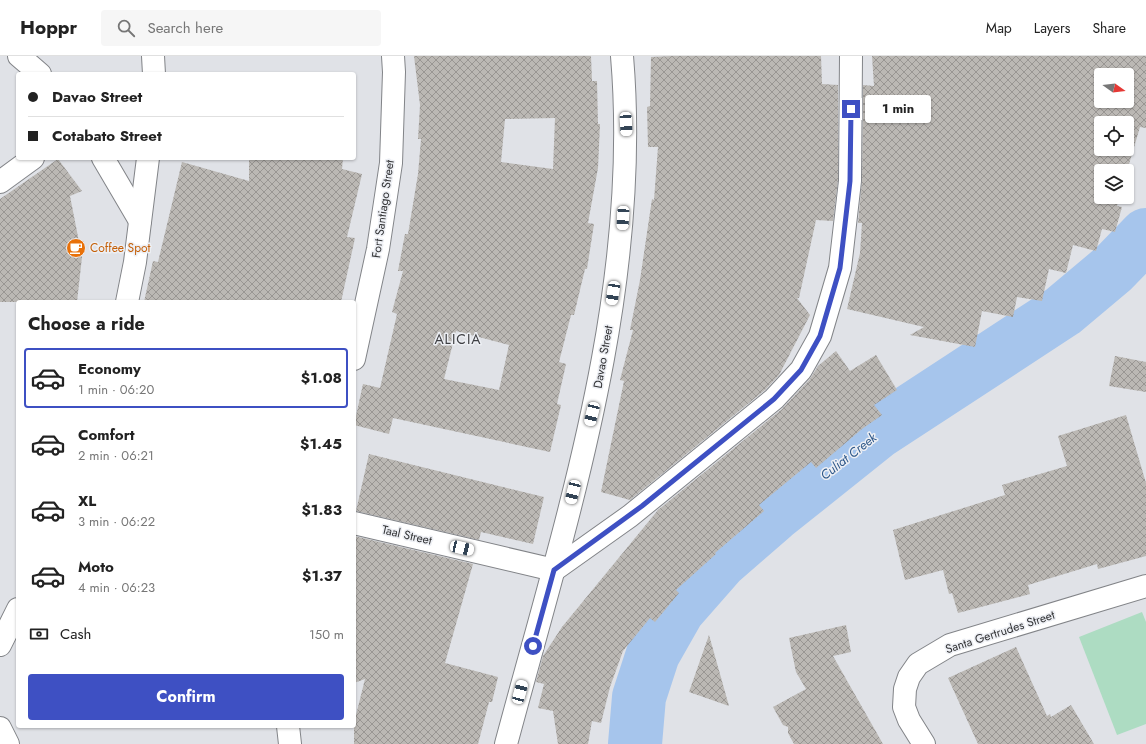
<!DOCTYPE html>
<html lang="en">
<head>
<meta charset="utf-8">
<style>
	body { margin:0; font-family:Jost,sans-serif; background:#f6f6f6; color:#222; height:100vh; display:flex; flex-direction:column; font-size:15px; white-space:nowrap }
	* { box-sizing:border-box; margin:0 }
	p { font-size:13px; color:#767676 }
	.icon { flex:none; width:22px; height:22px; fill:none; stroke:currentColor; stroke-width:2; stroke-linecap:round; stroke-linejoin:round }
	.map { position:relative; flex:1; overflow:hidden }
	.details { position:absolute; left:16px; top:244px; width:340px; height:428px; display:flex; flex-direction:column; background:#fff; border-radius:4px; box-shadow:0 1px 3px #0004 }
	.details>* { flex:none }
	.hud { position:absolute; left:16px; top:16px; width:340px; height:88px; border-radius:4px; box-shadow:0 1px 3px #0004; display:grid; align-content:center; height:88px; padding:0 12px; background:#fff }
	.needle { width:26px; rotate:104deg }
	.controls { position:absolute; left:1094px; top:12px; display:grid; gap:8px }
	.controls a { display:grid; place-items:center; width:40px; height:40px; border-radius:4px; background:#fff; box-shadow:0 1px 3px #0004; font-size:20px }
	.end { position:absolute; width:18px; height:18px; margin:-9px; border:5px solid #3e50c3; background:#fff; box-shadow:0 0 0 2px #fff }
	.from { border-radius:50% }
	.bubble { position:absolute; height:28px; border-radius:4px; background:#fff; box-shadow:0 1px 3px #0004; font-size:13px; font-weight:700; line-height:28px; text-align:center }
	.car { position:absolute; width:12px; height:24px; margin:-12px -6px; border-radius:5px; box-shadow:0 0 3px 1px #0007; background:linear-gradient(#fff 24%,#345 0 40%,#fff 0 76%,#345 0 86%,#fff 0) }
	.hud b { display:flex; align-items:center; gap:14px; height:38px; font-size:15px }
	.hud b+b { border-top:1px solid #e0e0e0 }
	.hud i { width:10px; height:10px; background:#222 }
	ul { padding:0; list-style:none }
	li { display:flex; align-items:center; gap:12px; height:60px; margin:0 8px 6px; padding:0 4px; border:2px solid transparent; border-radius:4px }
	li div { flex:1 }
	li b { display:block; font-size:15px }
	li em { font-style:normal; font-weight:700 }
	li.current { border-color:#3e50c3 }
	li>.icon { width:36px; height:36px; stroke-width:1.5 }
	h2 { padding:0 12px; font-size:18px; line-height:48px }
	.pay { display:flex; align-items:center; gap:10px; height:44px; padding:0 12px; font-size:15px }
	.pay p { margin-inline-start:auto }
	.button { display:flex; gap:8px; margin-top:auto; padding:8px 12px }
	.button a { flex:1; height:46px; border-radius:4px; background:#3e50c3; color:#fff; font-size:16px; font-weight:700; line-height:46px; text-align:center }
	header { display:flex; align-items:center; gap:24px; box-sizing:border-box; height:56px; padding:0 20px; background:#fff; border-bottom:1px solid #e0e0e0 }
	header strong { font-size:19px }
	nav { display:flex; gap:22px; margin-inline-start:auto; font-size:14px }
	.search { width:280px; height:36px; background:#f6f6f6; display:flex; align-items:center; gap:10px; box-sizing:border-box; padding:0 14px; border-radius:4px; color:#767676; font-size:15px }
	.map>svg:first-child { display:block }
</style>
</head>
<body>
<header>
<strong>Hoppr</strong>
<div class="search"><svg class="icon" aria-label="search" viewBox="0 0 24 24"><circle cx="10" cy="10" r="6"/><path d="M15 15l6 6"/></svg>Search here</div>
<nav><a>Map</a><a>Layers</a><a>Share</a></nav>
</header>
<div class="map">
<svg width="1146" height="688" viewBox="0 0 1146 688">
	<defs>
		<pattern id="building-cross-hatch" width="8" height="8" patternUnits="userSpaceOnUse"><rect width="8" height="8" fill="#bbb8b4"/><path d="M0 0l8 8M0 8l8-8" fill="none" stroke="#999693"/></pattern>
	</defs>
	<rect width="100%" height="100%" fill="#e0e2e7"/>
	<polygon fill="#addcc2" points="1142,556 1146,566 1146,668 1117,679 1079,581"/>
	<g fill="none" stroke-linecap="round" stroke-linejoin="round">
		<polyline stroke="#a6c5ec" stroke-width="54" points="635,688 639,641 653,598 678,554 721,505 774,459 878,376 1063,255 1113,213 1146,179"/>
	</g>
	<g fill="url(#building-cross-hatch)" fill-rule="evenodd">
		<path d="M414,0H591L592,25H597L598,68H600L598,112L588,167L594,168L587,213H585L574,259H571L559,306L566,308L557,348L561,349L550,396L393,362L389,378L354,369L363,328L380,332L397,258L392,256L403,215H398L405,178H408L418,118L421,83H418L420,49ZM555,62L553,113L501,106L505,63ZM456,275L509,289L499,334L444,323Z"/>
		<polygon points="672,0 821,0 822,28 838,29 838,124 833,165 816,164 799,242 797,242 810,259 779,319 765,334 630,444 601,436 624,325 620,324 633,274 630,274 640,224 652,143 654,144 658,91 648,91 647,51 650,50 651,1"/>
		<path d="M872,0H1146V72L1140,71L1127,115H1101V141H1120L1117,150L1122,151L1115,176L1102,173L1096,195L1073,189L1066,217L1049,213L1042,245L1017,241L1013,261L982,255L975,291L910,279L924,271L847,253L860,197L862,167H858L862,125L863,29L874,30ZM1101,19H1127V45H1101ZM1101,67H1127V93H1101Z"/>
		<polygon points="249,102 343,102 342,113 362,118 347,181 355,182 341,246 144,246 153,205 158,206 182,106 249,125"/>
		<polygon points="58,103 82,135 70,140 82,201 77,246 0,246 0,143"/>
		<polygon points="836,295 850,315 876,299 897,334 874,349 882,359 862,373 816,412 811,406 759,449 764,455 715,497 716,498 676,534 679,537 655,566 650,562 623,595 610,631 601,667 592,665 588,688 558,688 553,655 538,652 544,628 536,626 543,600 562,571 658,454 782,353 810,323 818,310"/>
		<polygon points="1115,300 1146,306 1146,336 1109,330"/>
		<polygon points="1126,359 1146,427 1146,500 1098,513 1097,508 1028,529 1030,538 958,557 952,537 949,538 943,514 905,524 893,474 1005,439 1002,429 1067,410 1058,380"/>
		<polygon points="369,398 544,441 533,488 481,476 479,484 356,455"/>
		<polygon points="354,480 473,508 445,607 498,621 492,646 489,646 478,688 354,688 354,667 365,623 354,627"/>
		<polygon points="846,569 851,596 833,600 883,688 794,688 788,677 788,671 783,669 773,651 806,633 796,616 789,582"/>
		<polygon points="709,579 729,650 689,636"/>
		<polygon points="1016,591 1047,660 1050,658 1051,661 1071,649 1094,688 978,688 948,622"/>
	</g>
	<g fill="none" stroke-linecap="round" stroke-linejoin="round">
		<defs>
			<g id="minor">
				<polyline points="19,0 40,18"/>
				<polyline points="153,0 154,18"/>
				<polyline points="103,102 140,165"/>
				<polyline points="0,126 33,102"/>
				<polyline points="127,246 135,206 148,102"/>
				<polyline points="354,303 378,193 391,107 394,16 393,0"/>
				<polyline points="354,467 554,514"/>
				<polyline points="554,514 630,460 774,343 801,314 820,280 840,212 850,125 851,0"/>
				<polyline points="0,589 18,553"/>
				<polyline points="288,670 290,688"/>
				<polyline points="0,672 8,688"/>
				<path d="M506,688C566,464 642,235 622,0"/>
				<polyline points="924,688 909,664 904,651 905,633 909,621 918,608 950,589 1146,530"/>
			</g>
		</defs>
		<use href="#minor" stroke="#828488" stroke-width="24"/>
		<use href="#minor" stroke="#fff" stroke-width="22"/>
	</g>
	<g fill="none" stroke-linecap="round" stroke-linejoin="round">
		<polyline stroke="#3e50c3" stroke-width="5" points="533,590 554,514 642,450 774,343 801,314 820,280 840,212 850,125 851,53"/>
	</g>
	<defs>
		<symbol id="cafe-disc" viewBox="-11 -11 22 22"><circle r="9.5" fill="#e8710a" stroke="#edeff4"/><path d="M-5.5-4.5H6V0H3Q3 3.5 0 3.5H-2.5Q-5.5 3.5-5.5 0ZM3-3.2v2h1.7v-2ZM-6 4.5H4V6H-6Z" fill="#fff"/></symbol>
	</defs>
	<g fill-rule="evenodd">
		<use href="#cafe-disc" x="65" y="181" width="22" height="22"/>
	</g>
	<g text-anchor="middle" stroke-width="3" stroke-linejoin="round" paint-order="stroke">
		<g font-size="12" fill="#333436" stroke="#edeff4">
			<text transform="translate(383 153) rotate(-82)" y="4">Fort Santiago Street</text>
			<text transform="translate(603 301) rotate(-80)" y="4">Davao Street</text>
			<text transform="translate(407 479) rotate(13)" y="4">Taal Street</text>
			<text transform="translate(1000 576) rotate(-18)" y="4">Santa Gertrudes Street</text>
		</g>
		<g font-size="12" fill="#c56008" stroke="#edeff4" text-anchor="start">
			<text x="90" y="196">Coffee Spot</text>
		</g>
		<g font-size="13" font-style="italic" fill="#2d5789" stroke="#edeff4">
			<text transform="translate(848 400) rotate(-38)" y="5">Culiat Creek</text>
		</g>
		<g font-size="14" letter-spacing="1" fill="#3e3f43" stroke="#edeff4">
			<text x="458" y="288">ALICIA</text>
		</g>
	</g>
</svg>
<div class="controls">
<a><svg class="needle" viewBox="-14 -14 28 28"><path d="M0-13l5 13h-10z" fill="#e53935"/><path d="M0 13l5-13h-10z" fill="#767676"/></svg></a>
<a><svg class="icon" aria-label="locate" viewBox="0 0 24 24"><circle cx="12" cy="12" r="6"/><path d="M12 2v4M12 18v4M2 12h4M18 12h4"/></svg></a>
<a><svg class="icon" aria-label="layers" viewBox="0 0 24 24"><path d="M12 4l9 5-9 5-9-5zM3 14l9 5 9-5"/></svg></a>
</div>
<i class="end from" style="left:533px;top:590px"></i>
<i class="end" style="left:851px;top:53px"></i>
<div class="bubble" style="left:865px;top:39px;width:66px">1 min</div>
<i class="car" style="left:626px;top:68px;rotate:177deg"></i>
<i class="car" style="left:623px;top:162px;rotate:183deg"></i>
<i class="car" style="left:613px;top:237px;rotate:189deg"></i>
<i class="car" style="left:592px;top:358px;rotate:194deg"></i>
<i class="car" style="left:573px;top:436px;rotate:194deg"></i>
<i class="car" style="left:462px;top:492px;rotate:103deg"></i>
<i class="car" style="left:520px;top:636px;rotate:15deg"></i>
<div class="hud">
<b><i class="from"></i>Davao Street</b>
<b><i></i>Cotabato Street</b>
</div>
<section class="details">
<h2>Choose a ride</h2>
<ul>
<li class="current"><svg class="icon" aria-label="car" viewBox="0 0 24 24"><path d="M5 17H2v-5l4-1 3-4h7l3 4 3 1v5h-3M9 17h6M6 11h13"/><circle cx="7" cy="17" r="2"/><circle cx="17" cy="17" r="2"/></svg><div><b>Economy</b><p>1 min · 06:20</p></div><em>$1.08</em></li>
<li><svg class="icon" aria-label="car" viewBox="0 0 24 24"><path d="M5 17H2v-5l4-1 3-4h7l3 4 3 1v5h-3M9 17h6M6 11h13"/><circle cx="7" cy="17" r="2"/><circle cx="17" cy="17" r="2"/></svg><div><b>Comfort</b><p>2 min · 06:21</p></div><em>$1.45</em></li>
<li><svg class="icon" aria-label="car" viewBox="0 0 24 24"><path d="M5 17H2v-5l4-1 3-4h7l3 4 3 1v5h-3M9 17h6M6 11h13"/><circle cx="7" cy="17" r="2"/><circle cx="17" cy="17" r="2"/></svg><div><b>XL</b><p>3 min · 06:22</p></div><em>$1.83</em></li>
<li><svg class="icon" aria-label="car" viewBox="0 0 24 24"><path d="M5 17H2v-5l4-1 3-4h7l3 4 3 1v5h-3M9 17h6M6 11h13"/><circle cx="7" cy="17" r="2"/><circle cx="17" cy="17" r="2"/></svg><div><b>Moto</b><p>4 min · 06:23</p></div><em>$1.37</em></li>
</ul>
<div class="pay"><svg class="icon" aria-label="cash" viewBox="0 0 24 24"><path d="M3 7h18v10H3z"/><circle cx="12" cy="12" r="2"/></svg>Cash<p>150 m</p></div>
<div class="button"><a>Confirm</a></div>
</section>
</div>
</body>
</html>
